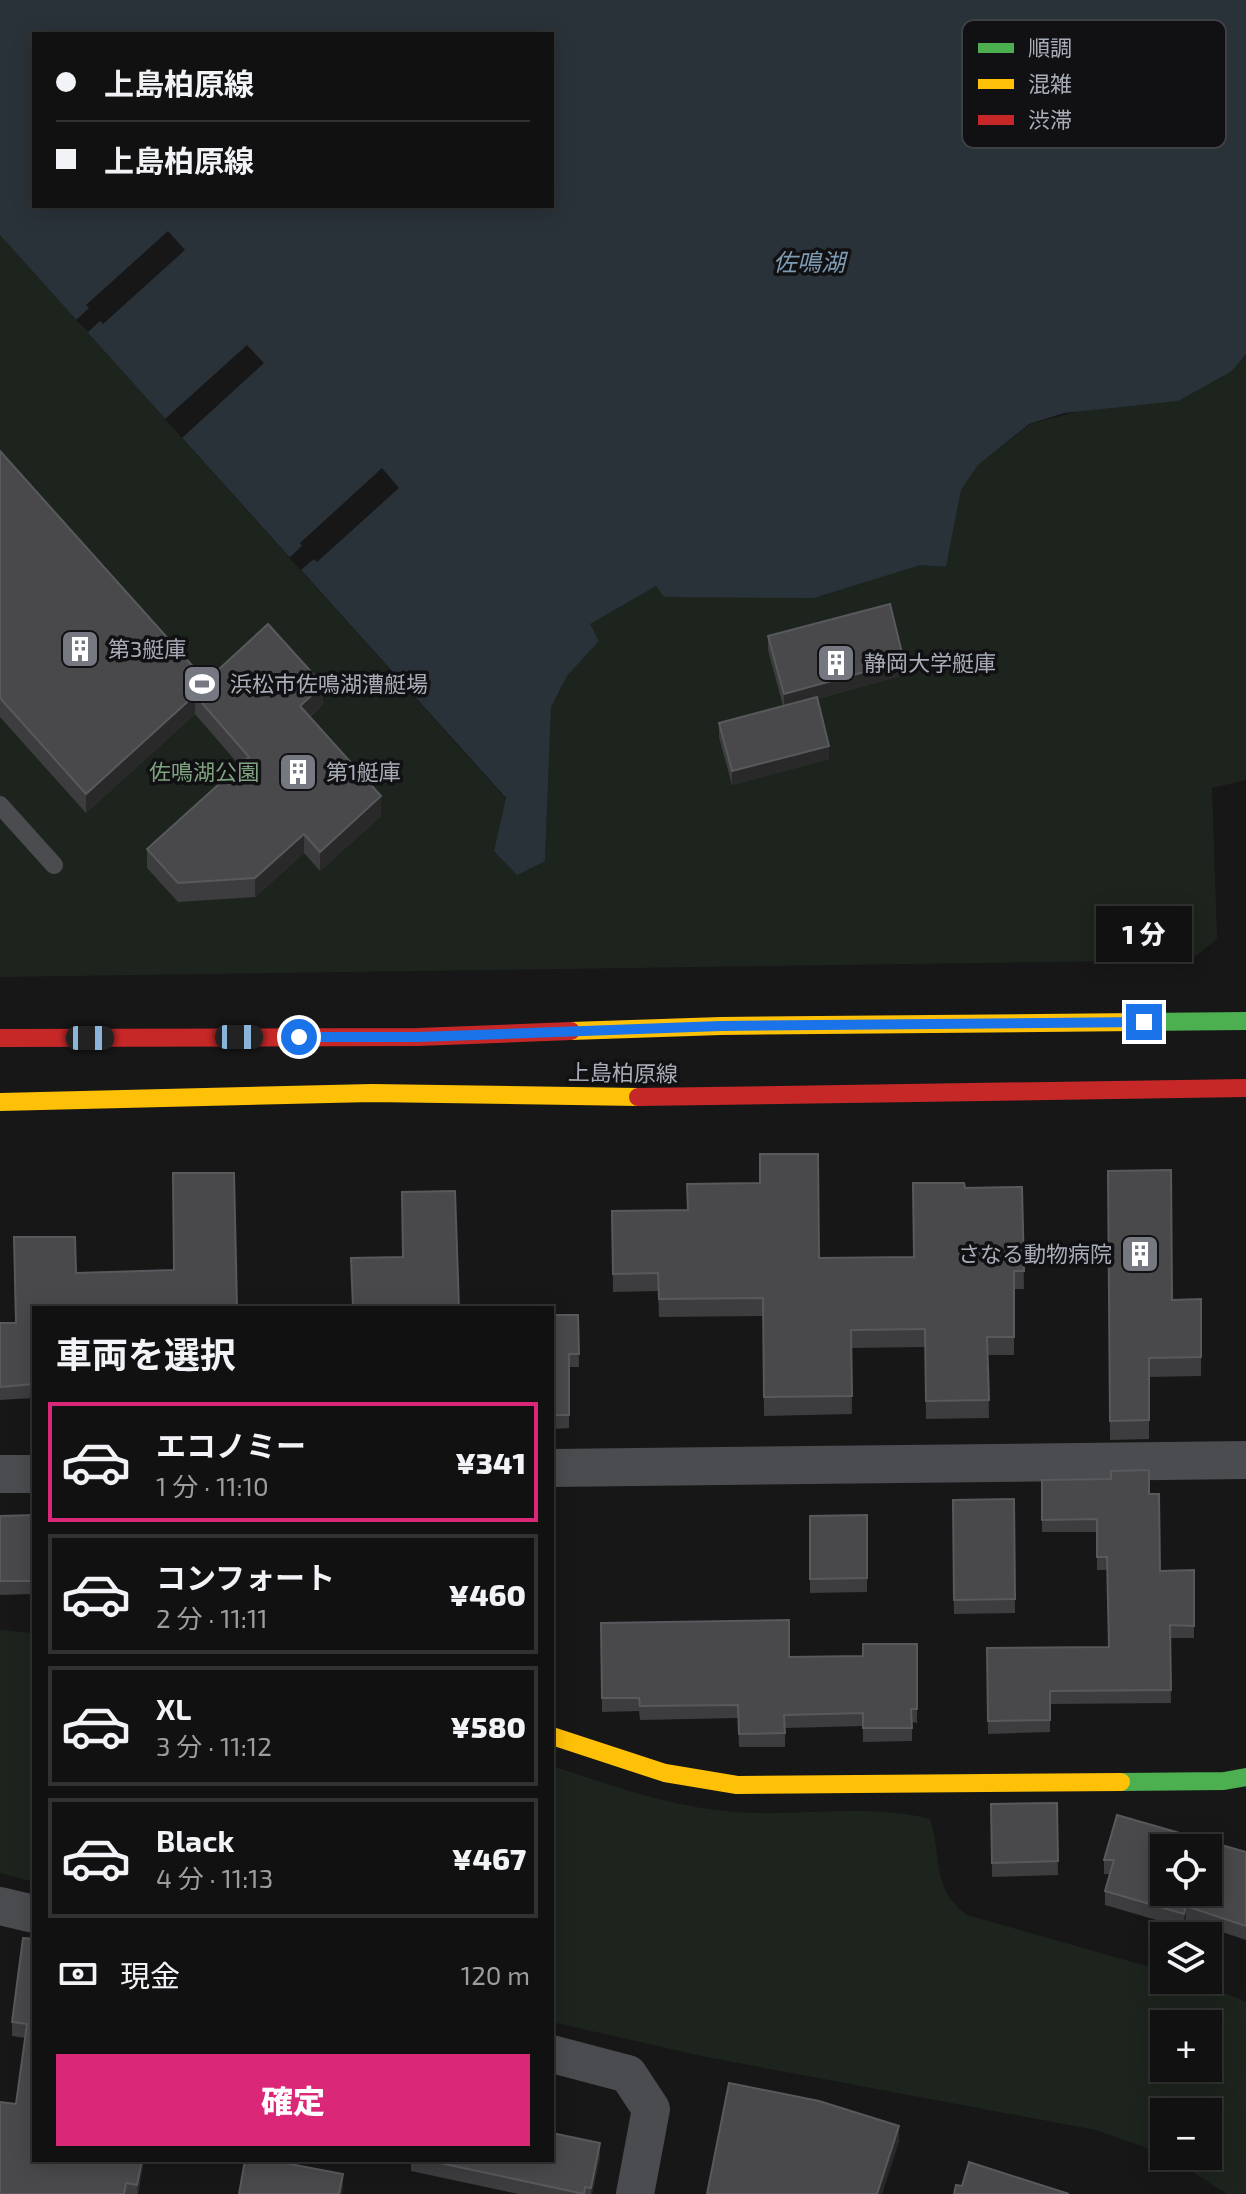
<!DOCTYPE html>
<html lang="ja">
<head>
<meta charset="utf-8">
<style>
	body { margin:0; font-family:"Exo 2","Noto Sans JP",sans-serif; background:#1e1f1f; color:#f1f3f6; height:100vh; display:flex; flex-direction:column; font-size:30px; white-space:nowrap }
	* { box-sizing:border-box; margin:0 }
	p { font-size:26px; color:#9c9d9f }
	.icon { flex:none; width:44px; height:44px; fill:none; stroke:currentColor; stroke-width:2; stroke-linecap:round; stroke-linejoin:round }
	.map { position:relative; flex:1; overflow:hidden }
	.drawer { position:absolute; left:32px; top:1306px; width:522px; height:856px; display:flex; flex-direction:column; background:#111; border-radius:0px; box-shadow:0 4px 20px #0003,0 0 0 2px #303131 }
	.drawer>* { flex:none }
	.hud { position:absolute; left:32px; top:32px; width:522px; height:176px; border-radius:0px; box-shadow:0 4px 20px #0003,0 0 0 2px #303131; display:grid; align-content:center; height:176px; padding:0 24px; background:#111 }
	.controls { position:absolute; left:1150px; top:1834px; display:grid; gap:16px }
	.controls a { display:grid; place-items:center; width:72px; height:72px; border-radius:0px; background:#111; box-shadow:0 4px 20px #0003,0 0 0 2px #303131; font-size:40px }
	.end { position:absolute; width:36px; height:36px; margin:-18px; border:10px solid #1a73e8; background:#fff; box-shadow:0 0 0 4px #fff }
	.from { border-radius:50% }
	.bubble { position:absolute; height:56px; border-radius:0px; background:#111; box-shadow:0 4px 20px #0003,0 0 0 2px #303131; font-size:26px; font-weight:800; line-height:56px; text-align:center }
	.car { position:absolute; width:24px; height:48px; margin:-24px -12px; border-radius:10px; box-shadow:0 0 6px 2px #0007; background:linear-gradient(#222 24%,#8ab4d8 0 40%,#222 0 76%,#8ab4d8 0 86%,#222 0) }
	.hud b { display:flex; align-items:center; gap:28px; height:76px; font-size:30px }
	.hud b+b { border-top:2px solid #303131 }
	.hud i { width:20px; height:20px; background:#f1f3f6 }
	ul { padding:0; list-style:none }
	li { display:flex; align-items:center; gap:24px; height:120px; margin:0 16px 12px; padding:0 8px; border:4px solid #303131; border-radius:0px }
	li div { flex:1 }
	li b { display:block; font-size:30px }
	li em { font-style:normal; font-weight:800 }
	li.on { border-color:#db2777 }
	li>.icon { width:72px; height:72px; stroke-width:1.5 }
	h2 { padding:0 24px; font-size:36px; line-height:96px }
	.pay { display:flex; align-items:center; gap:20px; height:88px; padding:0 24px; font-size:30px }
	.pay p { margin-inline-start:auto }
	.button { display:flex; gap:16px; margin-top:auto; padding:16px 24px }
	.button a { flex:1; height:92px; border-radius:0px; background:#db2777; color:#fff; font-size:32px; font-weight:800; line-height:92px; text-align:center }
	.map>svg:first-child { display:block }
</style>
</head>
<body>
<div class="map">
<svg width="1246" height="2194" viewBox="0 0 1246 2194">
	<rect width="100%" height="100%" fill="#171717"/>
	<g fill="#1d241e" fill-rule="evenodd">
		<polygon points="0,235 506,799 494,851 545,861 551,707 567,676 599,641 589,624 657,585 814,598 921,565 946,567 961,490 978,465 1030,424 1232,371 1246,354 1246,780 1212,788 1217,939 1191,960 0,977"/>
		<polygon points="0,1630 34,1633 34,1882 0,1873"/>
		<path d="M552,1766C613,1786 671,1807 735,1812C799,1817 868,1803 930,1819C943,1860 930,1886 967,1915L1164,1971V1980H1194L1246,2002V2194H1227L1167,2156H1208V2112H1164V2154L1096,2130L706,2057L552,2022ZM1164,2024H1208V2068H1164Z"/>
	</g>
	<path fill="#2a3239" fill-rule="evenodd" d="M0,0H1246V354L1232,371L1178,401L1064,413L1029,424L978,465L961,490L946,567L921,565L814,598L664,597L656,586L590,624L599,641L567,676L551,707L545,861L517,875L494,851L506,798L0,235ZM34,34H552V206H34Z"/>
	<g fill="#171717">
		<polygon points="168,231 185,250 103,324 100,321 88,332 76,320 89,308 86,305"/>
		<polygon points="247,345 264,363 182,438 165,419"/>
		<polygon points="382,468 399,488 317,562 314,559 301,570 289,558 302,546 300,543"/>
	</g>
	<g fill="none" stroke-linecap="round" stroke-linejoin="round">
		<polyline stroke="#4b4c50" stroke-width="18" points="0,805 54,865"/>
		<g stroke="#4b4c50" stroke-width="38">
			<polyline points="552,1468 1246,1460"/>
			<polyline points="0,1474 34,1474"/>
			<polyline points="0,1906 34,1914"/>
			<polyline points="552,2054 628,2074 651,2109 635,2194"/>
		</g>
		<g stroke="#4caf50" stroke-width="18">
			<polyline points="1138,1022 1246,1021"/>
			<polyline points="1121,1782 1224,1781 1246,1777"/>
		</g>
		<g stroke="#ffc107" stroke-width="18">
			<polyline points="571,1031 721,1026 1138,1022"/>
			<polyline points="0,1102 372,1093 638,1097"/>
			<polyline points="552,1736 665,1773 737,1785 1121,1782"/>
		</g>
		<g stroke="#c62828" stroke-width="18">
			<polyline points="0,1038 418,1037 571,1031"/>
			<polyline points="638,1097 1246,1088"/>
		</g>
	</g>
	<g fill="#3d3d3f">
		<polygon points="0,451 206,681 323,704 310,717 381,816 320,871 304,853 255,897 178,902 147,868 147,849 240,766 195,714 86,813 0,717"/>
		<polygon points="768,636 904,675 817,699 829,759 732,785 719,737 719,723 783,706 768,650"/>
		<polygon points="1108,1171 1172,1300 1201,1299 1201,1376 1149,1377 1149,1439 1110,1440"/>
		<polygon points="1022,1187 1024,1289 1014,1289 1014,1355 988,1355 989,1418 926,1419 925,1347 851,1348 852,1414 764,1416 763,1316 659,1317 658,1291 613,1292 612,1211 819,1258 914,1257 965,1188"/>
		<polygon points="76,1273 237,1308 34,1308 34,1398 0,1400 0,1323 15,1323"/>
		<polygon points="552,1315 578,1315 579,1367 569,1367 569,1428 552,1429"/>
		<polygon points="1042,1480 1149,1494 1160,1571 1194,1570 1194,1638 1170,1638 1171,1703 1050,1704 1050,1732 988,1734 987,1648 1109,1647 1107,1570 1097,1570 1097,1532 1042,1532"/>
		<polygon points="1014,1499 1015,1613 954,1614 953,1500"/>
		<polygon points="34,1515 34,1594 0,1595 0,1516"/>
		<polygon points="867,1515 867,1592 810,1593 810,1516"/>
		<polygon points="601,1623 789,1657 863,1656 917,1644 917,1723 912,1722 912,1741 863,1742 863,1726 785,1728 785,1747 739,1747 738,1718 640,1720 639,1711 602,1712"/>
		<polygon points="1057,1803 1058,1875 992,1877 991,1804"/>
		<polygon points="1246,1852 1246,1940 1186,1920 1184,1928 1105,1905 1105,1891 1109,1874 1104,1874 1104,1860"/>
		<polygon points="23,1938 34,2160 144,2160 138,2194 0,2194 16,2104 25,2038 12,2036 12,2022"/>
		<polygon points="600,2157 592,2194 518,2194 411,2171 411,2160 552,2160"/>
	</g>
	<g fill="#29292a">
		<polygon points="904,661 904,675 784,708 784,694"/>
		<polygon points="323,685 323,704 300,725 300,706"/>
		<polygon points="195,695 195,714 86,813 86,794"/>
		<polygon points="829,746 829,759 732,785 732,771"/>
		<polygon points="381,796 381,816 320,871 320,852"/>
		<polygon points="304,834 304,853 255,897 255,878"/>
		<polygon points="1186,1906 1186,1920 1184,1928 1184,1914"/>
		<polygon points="899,2126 899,2142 882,2194 877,2194"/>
		<polygon points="600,2143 600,2157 592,2194 591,2194 591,2188"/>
		<polygon points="142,2160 144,2160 144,2164 137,2194 137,2185"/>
		<polygon points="343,2174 343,2188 342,2194 339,2194"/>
	</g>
	<g fill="#49494c" stroke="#58595d" stroke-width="2" fill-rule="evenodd">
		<polygon points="0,451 206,681 268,624 323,685 300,706 381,796 320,852 304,834 255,878 178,883 147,849 249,757 195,695 86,794 0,698"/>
		<polygon points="890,604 904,661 784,694 768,636"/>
		<polygon points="817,697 829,746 732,771 719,723"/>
		<polygon points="760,1154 818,1154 819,1258 914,1257 913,1183 964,1183 965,1188 1022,1187 1024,1271 1014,1271 1014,1337 987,1337 989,1400 926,1401 925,1329 851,1330 852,1396 764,1397 763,1298 659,1299 658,1273 613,1274 612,1211 688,1210 687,1184 760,1183"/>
		<polygon points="1171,1170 1172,1300 1201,1299 1201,1357 1149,1358 1149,1420 1110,1421 1108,1171"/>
		<polygon points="173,1173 234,1173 237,1308 34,1308 34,1384 0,1387 0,1323 16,1323 14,1237 75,1237 76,1273 174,1270"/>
		<polygon points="455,1191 459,1308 353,1308 351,1258 403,1257 402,1192"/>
		<polygon points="552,1315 578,1315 579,1354 569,1354 569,1415 552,1415"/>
		<polygon points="1149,1470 1149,1494 1159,1494 1160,1571 1194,1570 1194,1626 1170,1625 1171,1690 1050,1691 1050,1720 988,1721 987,1648 1109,1647 1107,1557 1097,1557 1097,1519 1042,1520 1042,1480 1111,1479 1111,1471"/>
		<polygon points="1014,1499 1015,1599 954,1600 953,1500"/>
		<polygon points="34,1515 34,1581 0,1581 0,1516"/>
		<polygon points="867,1515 867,1578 810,1579 810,1516"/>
		<polygon points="789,1620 789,1657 863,1656 863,1644 917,1644 917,1709 911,1709 912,1728 863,1728 863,1713 784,1715 785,1733 739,1734 738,1705 640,1706 639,1698 602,1698 601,1623"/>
		<polygon points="1057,1803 1058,1861 992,1863 991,1804"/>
		<path d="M1117,1815L1246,1852V1926L1186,1906L1184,1914L1105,1891L1114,1860H1104ZM1164,1848H1208V1892H1164Z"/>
		<polygon points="23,1938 34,1939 34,2160 142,2160 137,2185 126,2183 124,2194 0,2194 0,2102 16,2104 27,2024 12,2022"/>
		<polygon points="729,2083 819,2101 899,2126 877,2194 707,2194"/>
		<polygon points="552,2133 600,2143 591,2188 585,2187 584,2194 426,2160 552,2160"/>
		<polygon points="245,2160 269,2160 343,2174 339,2194 239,2194"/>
		<polygon points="969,2162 1069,2194 954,2194 956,2185 962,2186"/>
	</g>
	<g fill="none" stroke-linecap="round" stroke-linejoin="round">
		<polyline stroke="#1a73e8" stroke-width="10" points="299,1037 418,1037 721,1026 1144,1022"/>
	</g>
	<defs>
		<symbol id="building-square" viewBox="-11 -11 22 22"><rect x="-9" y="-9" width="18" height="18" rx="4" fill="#757880" stroke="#111113"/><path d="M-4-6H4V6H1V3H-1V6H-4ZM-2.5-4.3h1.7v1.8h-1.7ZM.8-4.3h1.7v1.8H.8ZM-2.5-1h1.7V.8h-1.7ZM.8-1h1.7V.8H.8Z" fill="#fff"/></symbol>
		<symbol id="stadium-square" viewBox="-11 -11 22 22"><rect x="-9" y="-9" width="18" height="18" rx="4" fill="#757880" stroke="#111113"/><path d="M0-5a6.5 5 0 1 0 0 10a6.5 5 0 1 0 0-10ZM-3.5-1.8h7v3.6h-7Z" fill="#fff"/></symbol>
	</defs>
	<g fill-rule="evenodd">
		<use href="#building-square" x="58" y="627" width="44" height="44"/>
		<use href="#building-square" x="814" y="641" width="44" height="44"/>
		<use href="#stadium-square" x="180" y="662" width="44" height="44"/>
		<use href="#building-square" x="276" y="750" width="44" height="44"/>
		<use href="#building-square" x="1118" y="1232" width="44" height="44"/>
	</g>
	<g text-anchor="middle" stroke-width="7" stroke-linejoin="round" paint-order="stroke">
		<g font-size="22" fill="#a8adb8" stroke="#111113" text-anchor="start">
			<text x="108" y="657">第3艇庫</text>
			<text x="864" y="671">静岡大学艇庫</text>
			<text x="230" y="692">浜松市佐鳴湖漕艇場</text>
			<text x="326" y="780">第1艇庫</text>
			<text x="1112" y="1262" text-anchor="end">さなる動物病院</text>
		</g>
		<g font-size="22" fill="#7fa381" stroke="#111113">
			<text x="204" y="780">佐鳴湖公園</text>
		</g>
		<g font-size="22" fill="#a8adb8" stroke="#111113">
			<text transform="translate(623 1073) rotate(1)" y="8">上島柏原線</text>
		</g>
		<g font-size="24" font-style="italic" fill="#7f9bb3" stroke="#111113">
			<text x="809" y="271">佐鳴湖</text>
		</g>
	</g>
	<rect x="962" y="20" width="264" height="128" rx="12" fill="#111113" stroke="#3e4045" stroke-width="2"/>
	<rect x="978" y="43" width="36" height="10" fill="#4caf50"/>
	<rect x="978" y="79" width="36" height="10" fill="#ffc107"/>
	<rect x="978" y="115" width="36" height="10" fill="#c62828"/>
	<g font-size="22" fill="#a8adb8">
		<text x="1028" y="56">順調</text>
		<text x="1028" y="92">混雑</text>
		<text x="1028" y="128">渋滞</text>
	</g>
</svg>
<div class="controls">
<a><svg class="icon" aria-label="locate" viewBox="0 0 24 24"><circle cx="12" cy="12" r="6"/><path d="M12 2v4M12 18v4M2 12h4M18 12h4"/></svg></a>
<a><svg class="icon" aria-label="layers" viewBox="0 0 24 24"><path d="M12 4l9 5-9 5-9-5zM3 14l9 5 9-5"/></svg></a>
<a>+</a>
<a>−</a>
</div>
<i class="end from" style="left:299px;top:1037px"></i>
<i class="end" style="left:1144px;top:1022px"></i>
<div class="bubble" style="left:1096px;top:906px;width:96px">1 分</div>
<i class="car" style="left:239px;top:1037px;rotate:90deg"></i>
<i class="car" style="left:90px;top:1038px;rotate:90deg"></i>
<div class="hud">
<b><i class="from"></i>上島柏原線</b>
<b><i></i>上島柏原線</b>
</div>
<section class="drawer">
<h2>車両を選択</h2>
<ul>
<li class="on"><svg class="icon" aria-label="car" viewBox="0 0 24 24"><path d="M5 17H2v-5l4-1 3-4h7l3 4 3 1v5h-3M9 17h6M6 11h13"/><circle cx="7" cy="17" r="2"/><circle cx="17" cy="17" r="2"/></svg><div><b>エコノミー</b><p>1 分 · 11:10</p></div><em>¥341</em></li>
<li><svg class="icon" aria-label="car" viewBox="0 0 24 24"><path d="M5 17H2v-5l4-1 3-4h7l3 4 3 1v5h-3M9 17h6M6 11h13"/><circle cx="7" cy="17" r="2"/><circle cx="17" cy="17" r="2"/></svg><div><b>コンフォート</b><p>2 分 · 11:11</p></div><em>¥460</em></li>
<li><svg class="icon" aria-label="car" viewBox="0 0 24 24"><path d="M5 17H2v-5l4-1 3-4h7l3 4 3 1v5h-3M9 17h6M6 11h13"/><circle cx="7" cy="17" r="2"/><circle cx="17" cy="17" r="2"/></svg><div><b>XL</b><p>3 分 · 11:12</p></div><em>¥580</em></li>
<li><svg class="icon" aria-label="car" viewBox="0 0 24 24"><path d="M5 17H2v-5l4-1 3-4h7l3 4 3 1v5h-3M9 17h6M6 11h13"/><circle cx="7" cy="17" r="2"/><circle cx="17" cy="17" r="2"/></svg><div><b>Black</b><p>4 分 · 11:13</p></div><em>¥467</em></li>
</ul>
<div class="pay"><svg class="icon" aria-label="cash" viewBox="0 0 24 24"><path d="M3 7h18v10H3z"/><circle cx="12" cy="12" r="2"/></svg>現金<p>120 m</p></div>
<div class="button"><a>確定</a></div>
</section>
</div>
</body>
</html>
